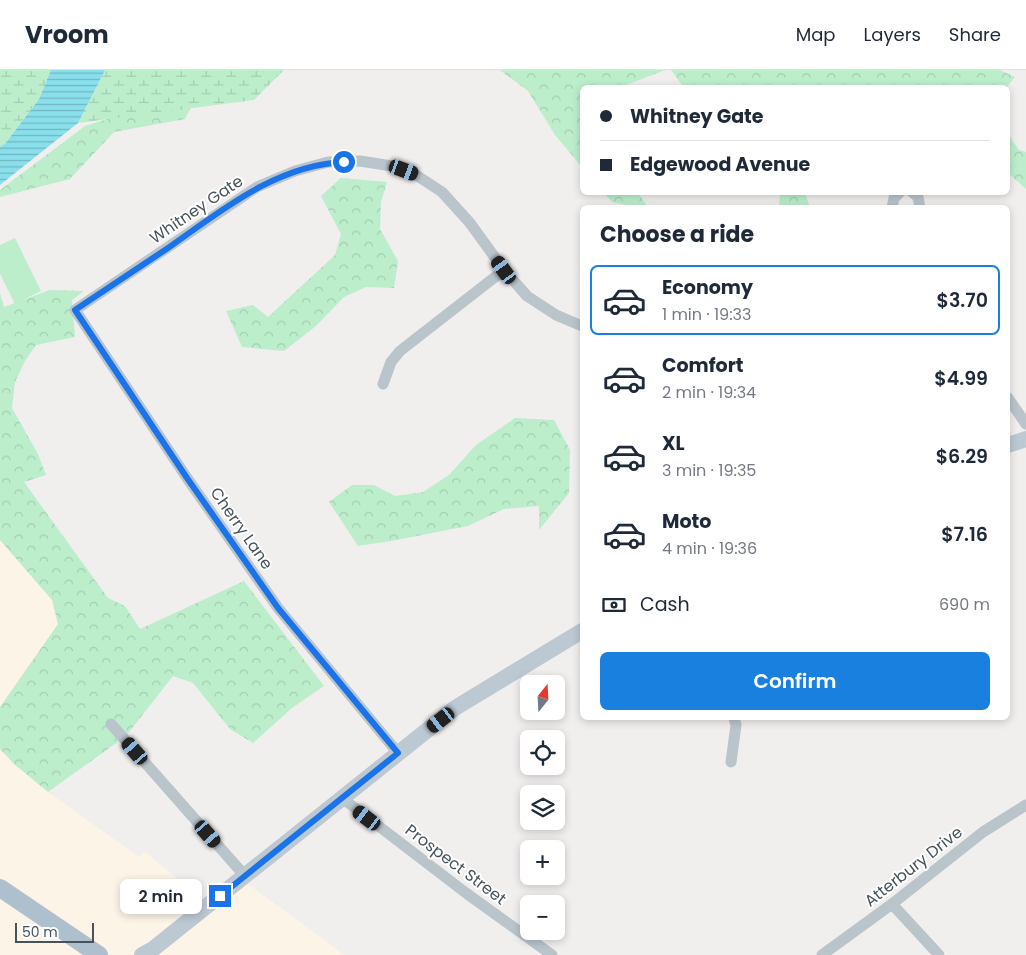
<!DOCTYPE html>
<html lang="en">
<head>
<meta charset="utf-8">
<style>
	body { margin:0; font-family:Poppins,sans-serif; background:#f2f2f3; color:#1f2937; height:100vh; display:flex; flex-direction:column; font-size:19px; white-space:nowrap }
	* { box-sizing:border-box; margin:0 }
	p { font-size:16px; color:#747a83 }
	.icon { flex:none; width:28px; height:28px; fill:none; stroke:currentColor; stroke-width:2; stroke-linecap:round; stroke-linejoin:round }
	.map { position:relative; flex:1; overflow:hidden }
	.sheet { position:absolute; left:580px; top:135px; width:430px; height:515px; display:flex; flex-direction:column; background:#fff; border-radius:8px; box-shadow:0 2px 8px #0003 }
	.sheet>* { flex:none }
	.banner { position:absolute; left:580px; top:15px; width:430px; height:110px; border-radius:8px; box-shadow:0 2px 8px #0003; display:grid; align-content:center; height:110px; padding:0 20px; background:#fff }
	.needle { width:32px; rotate:18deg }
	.tools { position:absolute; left:520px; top:605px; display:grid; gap:10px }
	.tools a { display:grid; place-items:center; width:45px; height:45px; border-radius:8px; background:#fff; box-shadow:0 2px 8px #0003; font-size:25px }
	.scale { position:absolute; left:15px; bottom:12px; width:79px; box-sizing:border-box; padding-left:5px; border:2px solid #46535b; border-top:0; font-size:14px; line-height:18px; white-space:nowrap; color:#46535b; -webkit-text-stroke:4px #fff; paint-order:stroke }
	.end { position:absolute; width:22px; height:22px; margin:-11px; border:6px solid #1a73e8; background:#fff; box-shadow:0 0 0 2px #fff }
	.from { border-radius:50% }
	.bubble { position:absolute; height:35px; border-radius:8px; background:#fff; box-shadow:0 2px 8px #0003; font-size:16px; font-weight:600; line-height:35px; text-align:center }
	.car { position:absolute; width:15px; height:30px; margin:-15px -8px; border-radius:6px; box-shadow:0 0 4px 1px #0007; background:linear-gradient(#222 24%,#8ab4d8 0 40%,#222 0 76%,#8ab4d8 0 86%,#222 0) }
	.banner b { display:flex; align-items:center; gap:18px; height:48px; font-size:19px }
	.banner b+b { border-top:1px solid #e0e1e3 }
	.banner i { width:12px; height:12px; background:#1f2937 }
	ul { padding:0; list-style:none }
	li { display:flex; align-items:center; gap:15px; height:70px; margin:0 10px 8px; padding:0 10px; border:2px solid transparent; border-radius:8px }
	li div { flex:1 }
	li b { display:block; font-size:19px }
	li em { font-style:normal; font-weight:600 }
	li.on { border-color:#1a80df }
	li>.icon { width:45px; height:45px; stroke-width:1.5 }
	h2 { padding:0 20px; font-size:22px; line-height:60px }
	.pay { display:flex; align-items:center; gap:12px; height:55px; padding:0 20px; font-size:19px }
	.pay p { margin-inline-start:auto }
	.action { display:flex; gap:10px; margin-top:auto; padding:10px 20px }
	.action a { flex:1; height:58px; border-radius:8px; background:#1a80df; color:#fff; font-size:20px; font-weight:600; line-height:58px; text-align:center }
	header { display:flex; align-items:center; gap:30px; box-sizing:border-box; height:70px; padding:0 25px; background:#fff; border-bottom:1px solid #e0e1e3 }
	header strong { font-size:24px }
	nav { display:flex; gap:28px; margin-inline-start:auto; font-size:18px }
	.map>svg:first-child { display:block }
</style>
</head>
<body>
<header>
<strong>Vroom</strong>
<nav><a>Map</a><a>Layers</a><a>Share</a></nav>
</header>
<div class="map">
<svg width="1026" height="885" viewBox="0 0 1026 885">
	<defs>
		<pattern id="forest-crowns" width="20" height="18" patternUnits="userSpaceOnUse" patternTransform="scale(1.25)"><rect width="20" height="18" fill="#bceecc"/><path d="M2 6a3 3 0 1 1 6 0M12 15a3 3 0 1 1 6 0" fill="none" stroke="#a3ceb1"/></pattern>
		<pattern id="wetland-marsh" width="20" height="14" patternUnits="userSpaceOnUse" patternTransform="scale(1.25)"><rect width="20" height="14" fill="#bceecc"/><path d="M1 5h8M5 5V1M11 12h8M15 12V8" fill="none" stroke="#a3ceb1"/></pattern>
		<pattern id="water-rules" width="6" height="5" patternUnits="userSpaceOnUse" patternTransform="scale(1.25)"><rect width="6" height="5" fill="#89dfeb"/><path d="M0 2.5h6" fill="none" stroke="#72b7c1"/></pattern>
	</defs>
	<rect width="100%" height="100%" fill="#f1eeee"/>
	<g fill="#fcf4e7">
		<polygon points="0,470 52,530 58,555 0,637"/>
		<polygon points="0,679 14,694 48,722 139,787 145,782 215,839 245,812 345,885 0,885"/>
	</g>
	<g fill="url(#forest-crowns)">
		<polygon points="500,0 665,0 621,17 582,18 582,97 555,65 528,21"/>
		<polygon points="671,0 1000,0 1015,7 1006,18 684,18"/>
		<polygon points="200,20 185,49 114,62 70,109 0,127 0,120 85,56"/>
		<polygon points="1008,64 1019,80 1026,82 1026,119 1008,103"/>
		<polygon points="341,108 387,112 381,132 380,159 398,191 394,218 366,217 344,227 316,256 284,281 242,277 226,241 253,235 268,247 335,185 341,164 321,126"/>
		<polygon points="604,123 638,123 648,137 636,137 612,132"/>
		<polygon points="780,123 805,123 810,137 779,137"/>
		<polygon points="50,220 84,221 72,230 75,267 36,275 25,291 15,312 12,338 38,384 46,405 24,412 108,528 125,536 140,559 244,511 324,616 292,638 253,673 230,659 193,613 173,606 126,666 48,722 14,694 0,679 0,637 58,554 52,530 0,470 0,223 4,237"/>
		<polygon points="515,348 554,350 570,380 569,423 539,460 539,436 504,439 468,456 391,471 358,476 329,432 352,415 374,415 395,426 423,422 449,405 476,375"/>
	</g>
	<g fill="url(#wetland-marsh)">
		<polygon points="0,0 51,0 39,29 5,74 0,77"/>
		<polygon points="105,0 284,0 254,30 78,53"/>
	</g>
	<polygon fill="#bceecc" points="15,168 41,221 15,234 0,204 0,175"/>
	<polygon fill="url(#water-rules)" points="51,0 105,0 78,53 0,115 0,77 5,74 39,29"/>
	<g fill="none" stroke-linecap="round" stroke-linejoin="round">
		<g stroke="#b9c4cb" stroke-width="11">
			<polyline points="912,122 918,127 920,138"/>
			<polyline points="892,138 894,128 900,122"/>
			<polyline points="383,314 391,292 400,281 504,200"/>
			<polyline points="1008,328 1026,354"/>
			<polyline points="111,654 245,806"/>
			<polyline points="398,683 278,538 187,408 75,240 257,117 295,101 328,92 360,91 392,96 416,105 442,122 470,153 504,200 527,226 556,245 582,256"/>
			<polyline points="731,692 736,655 734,648"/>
			<polyline points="342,728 466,823 552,885"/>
			<polyline points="892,834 939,885"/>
			<polyline points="822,885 892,834 983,762 1026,735"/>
		</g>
		<g stroke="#bcc8d2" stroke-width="16">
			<polyline points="1008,375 1026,369"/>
			<polyline points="142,885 153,879 455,638 582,561"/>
		</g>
		<polyline stroke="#aec0cd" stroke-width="18" points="0,818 99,885"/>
	</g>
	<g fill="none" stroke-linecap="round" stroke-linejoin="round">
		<path stroke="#1a73e8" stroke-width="6" d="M220,826L398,683L278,538L187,408L75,240C106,219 137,199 168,178C221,141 276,95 344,92"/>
	</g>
	<g text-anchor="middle" stroke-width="4" stroke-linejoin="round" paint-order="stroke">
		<g font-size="16" fill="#46535b" stroke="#fff">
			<text transform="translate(196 139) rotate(-34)" y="6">Whitney Gate</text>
			<text transform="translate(242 458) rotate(55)" y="6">Cherry Lane</text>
			<text transform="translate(456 794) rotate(37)" y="6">Prospect Street</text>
			<text transform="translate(913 796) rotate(-38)" y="6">Atterbury Drive</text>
		</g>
	</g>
</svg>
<div class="tools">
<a><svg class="needle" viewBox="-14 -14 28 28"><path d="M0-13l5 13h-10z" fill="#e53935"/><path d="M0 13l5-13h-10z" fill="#747a83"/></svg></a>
<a><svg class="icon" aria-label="locate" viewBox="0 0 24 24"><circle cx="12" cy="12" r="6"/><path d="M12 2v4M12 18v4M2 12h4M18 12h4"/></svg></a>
<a><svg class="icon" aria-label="layers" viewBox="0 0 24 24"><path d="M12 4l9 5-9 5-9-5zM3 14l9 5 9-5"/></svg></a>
<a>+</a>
<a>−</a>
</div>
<div class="scale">50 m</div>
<i class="end from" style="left:344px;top:92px"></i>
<i class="end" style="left:220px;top:826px"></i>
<div class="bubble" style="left:120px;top:809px;width:82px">2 min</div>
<i class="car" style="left:404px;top:100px;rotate:110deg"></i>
<i class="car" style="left:504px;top:200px;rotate:324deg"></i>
<i class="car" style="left:441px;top:650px;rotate:232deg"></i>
<i class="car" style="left:135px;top:681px;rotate:319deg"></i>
<i class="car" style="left:367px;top:748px;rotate:307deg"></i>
<i class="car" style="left:208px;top:764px;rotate:139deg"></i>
<div class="banner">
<b><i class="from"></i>Whitney Gate</b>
<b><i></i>Edgewood Avenue</b>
</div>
<section class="sheet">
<h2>Choose a ride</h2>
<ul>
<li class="on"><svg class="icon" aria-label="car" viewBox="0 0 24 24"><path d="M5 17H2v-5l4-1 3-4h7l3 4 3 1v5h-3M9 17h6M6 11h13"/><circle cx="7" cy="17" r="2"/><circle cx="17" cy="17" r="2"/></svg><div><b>Economy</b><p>1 min · 19:33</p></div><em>$3.70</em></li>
<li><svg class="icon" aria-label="car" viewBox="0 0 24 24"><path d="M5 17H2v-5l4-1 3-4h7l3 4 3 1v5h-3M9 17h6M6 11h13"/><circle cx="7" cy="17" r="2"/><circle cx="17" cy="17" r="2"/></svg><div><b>Comfort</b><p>2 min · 19:34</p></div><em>$4.99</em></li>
<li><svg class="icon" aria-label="car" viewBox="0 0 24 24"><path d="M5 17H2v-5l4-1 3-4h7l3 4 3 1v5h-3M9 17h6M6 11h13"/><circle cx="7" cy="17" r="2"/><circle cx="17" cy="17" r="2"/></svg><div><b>XL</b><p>3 min · 19:35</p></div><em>$6.29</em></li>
<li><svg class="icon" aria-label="car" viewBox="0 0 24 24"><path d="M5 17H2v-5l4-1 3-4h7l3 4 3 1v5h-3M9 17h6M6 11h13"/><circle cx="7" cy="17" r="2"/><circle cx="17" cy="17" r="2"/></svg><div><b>Moto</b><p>4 min · 19:36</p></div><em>$7.16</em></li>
</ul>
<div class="pay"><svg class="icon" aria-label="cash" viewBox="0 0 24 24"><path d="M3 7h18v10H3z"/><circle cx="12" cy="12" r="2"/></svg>Cash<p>690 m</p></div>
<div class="action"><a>Confirm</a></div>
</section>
</div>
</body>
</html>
